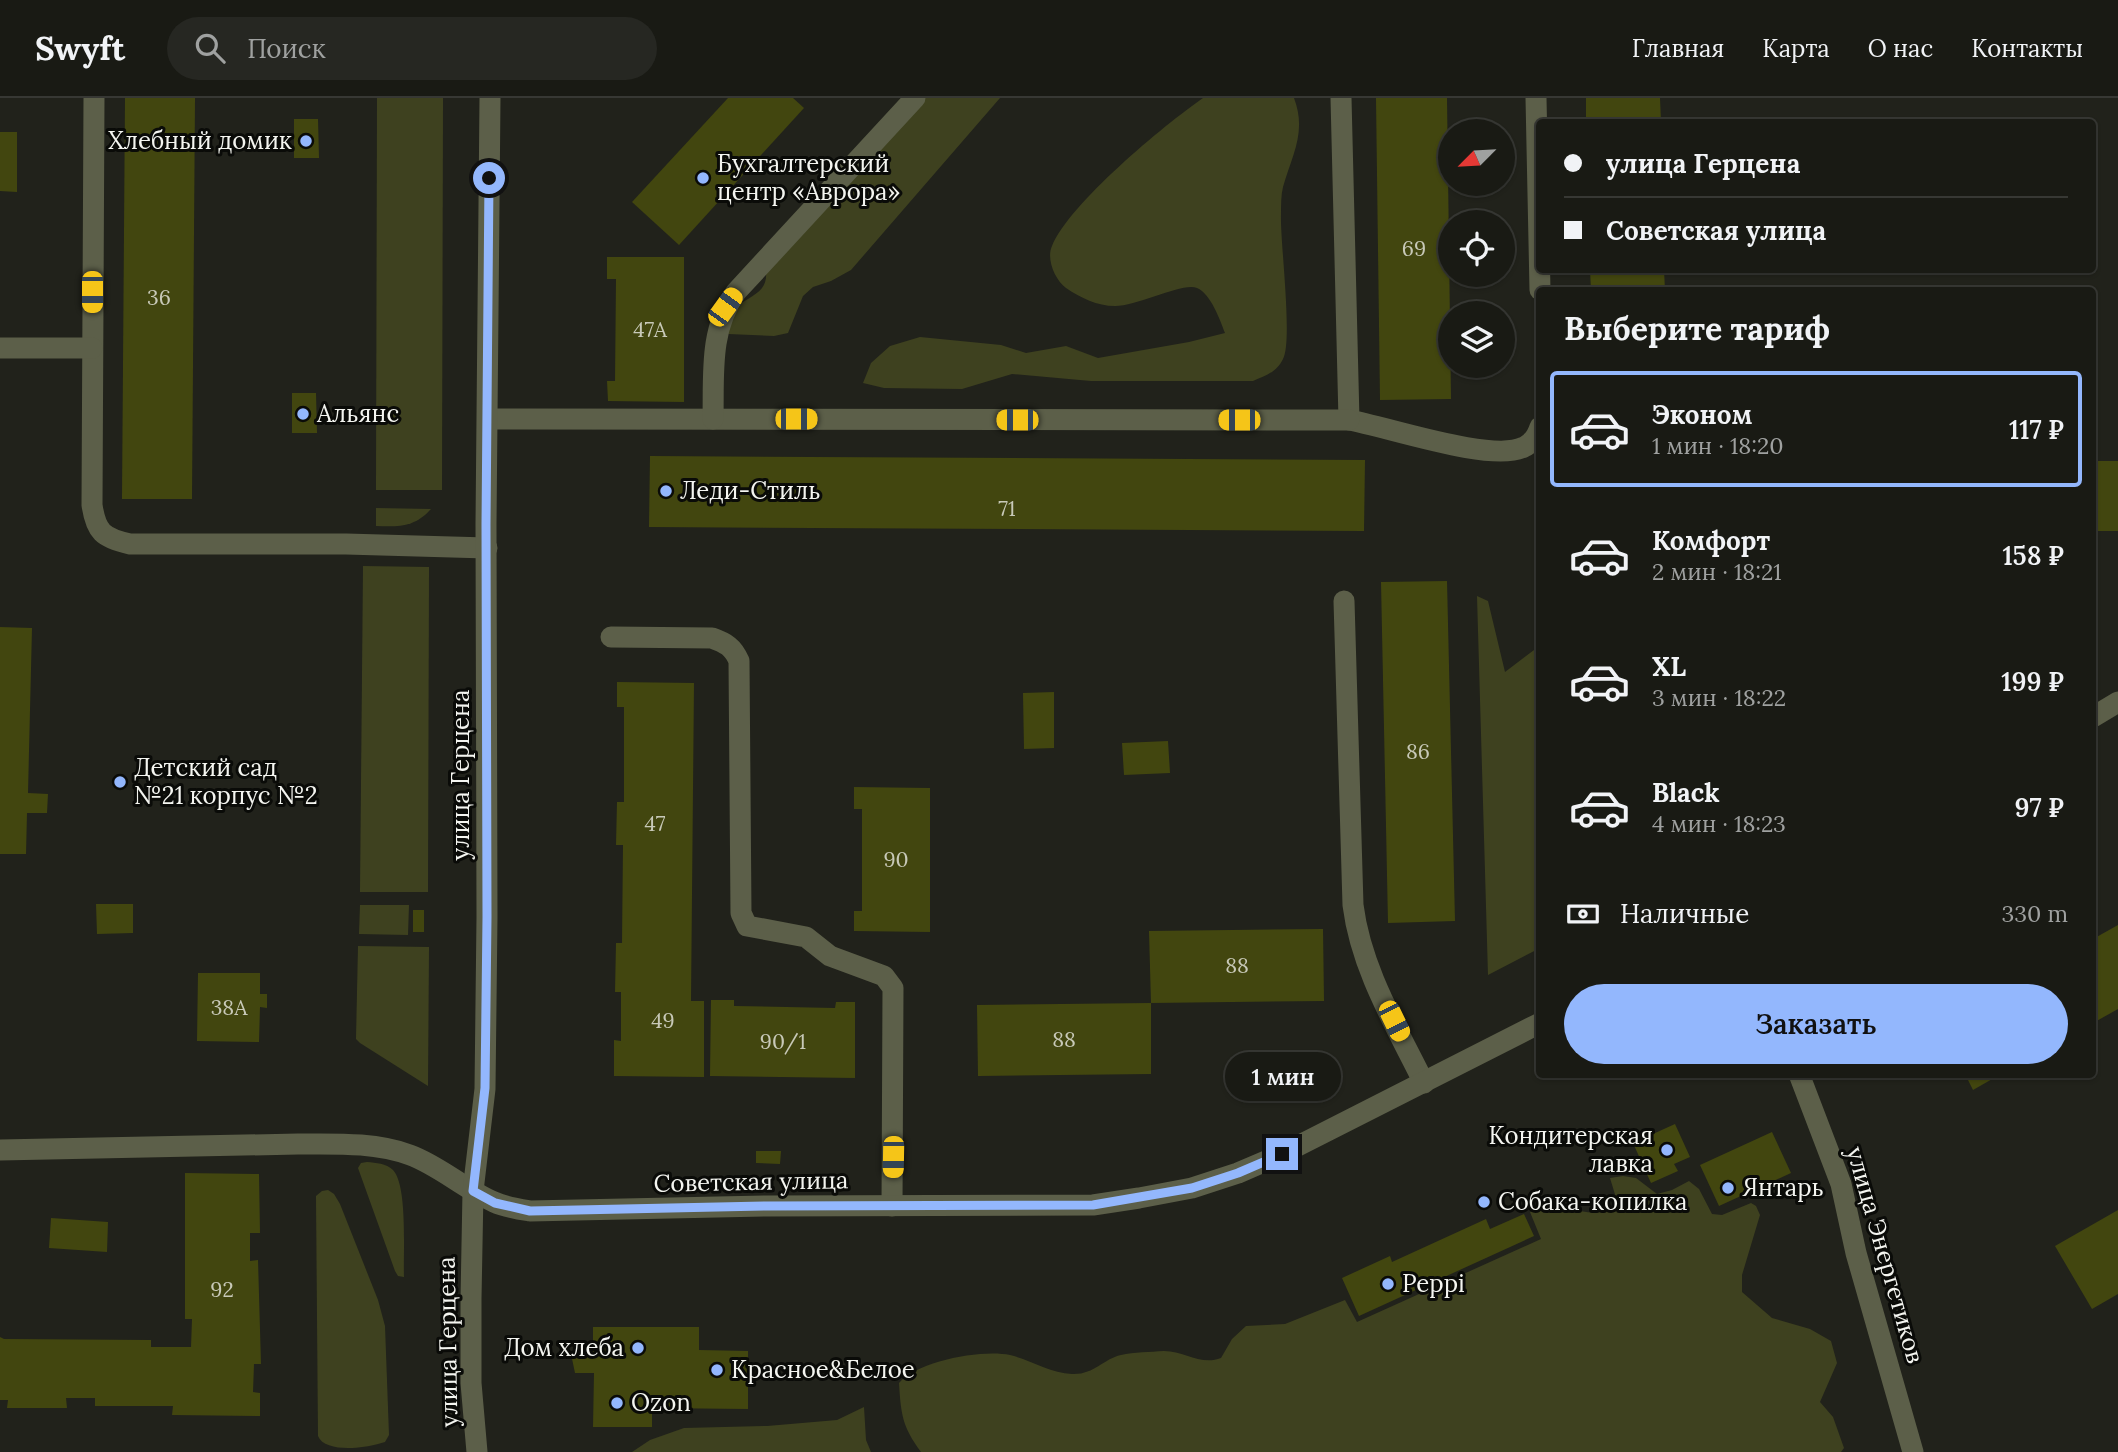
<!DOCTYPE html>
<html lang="ru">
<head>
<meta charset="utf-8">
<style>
	body { margin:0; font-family:Lora,serif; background:#262722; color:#f1f3f6; height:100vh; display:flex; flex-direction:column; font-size:26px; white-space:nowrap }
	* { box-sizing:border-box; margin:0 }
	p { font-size:23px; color:#9fa1a0 }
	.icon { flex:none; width:38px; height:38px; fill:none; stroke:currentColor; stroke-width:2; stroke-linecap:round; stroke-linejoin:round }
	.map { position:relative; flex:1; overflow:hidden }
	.sheet { position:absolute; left:1536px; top:189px; width:560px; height:791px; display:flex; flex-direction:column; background:#191a14; border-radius:7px; box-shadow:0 2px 5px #0004,0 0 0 2px #373834 }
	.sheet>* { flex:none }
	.guide { position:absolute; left:1536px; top:21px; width:560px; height:154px; border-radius:7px; box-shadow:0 2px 5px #0004,0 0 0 2px #373834; display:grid; align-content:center; height:154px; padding:0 28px; background:#191a14 }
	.needle { width:46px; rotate:246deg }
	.buttons { position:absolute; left:1438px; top:21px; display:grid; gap:14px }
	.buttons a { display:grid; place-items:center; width:77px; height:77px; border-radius:50%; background:#191a14; box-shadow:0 2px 5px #0004,0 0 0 2px #373834; font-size:35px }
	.end { position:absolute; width:32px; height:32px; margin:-16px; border:9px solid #93b7fd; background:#111; box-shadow:0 0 0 4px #111 }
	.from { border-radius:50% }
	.bubble { position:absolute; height:49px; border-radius:24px; background:#191a14; box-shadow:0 2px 5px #0004,0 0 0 2px #373834; font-size:23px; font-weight:600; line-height:49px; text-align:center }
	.car { position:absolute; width:21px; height:42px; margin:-21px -10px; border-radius:9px; box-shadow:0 0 5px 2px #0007; background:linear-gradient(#f5c518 24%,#345 0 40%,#f5c518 0 76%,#345 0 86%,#f5c518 0) }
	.guide b { display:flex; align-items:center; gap:24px; height:66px; font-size:26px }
	.guide b+b { border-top:2px solid #373834 }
	.guide i { width:18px; height:18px; background:#f1f3f6 }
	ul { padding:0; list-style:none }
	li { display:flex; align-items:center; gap:21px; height:116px; margin:0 14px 10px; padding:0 14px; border:4px solid transparent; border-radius:7px }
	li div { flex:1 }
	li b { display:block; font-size:26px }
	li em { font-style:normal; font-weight:600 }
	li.selected { border-color:#93b7fd }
	li>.icon { width:63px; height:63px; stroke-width:1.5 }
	h2 { padding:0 28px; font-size:32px; line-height:84px }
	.pay { display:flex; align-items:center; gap:18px; height:77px; padding:0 28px; font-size:26px }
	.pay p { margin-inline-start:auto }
	.cta { display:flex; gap:14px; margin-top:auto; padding:14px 28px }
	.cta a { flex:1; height:80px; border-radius:42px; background:#93b7fd; color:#111; font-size:28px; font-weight:600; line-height:80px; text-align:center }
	header { display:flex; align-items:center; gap:42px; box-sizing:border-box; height:98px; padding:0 35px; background:#191a14; border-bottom:2px solid #373834 }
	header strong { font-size:33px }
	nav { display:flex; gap:38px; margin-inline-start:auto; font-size:24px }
	.search { width:490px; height:63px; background:#262722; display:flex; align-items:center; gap:18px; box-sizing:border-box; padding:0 24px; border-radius:38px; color:#9fa1a0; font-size:26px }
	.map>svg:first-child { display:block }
</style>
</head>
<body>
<header>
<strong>Swyft</strong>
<div class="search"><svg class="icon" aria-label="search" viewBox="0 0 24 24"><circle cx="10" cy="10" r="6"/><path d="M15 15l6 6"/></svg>Поиск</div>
<nav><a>Главная</a><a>Карта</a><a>О нас</a><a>Контакты</a></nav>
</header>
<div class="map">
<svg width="2118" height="1354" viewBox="0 0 2118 1354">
	<rect width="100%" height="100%" fill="#21221b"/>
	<g fill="#3e411f">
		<polygon points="377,0 443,0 442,392 376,392"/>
		<path d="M924,0H1000L851,172L831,183L813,189L803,198L788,235L774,238L728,236C730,228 731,214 737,208C750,198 768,194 766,174Z"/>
		<path d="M1203,0H1294C1307,34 1292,57 1283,89C1281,97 1281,107 1281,116C1280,144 1293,243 1283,261C1277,274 1265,278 1253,283H1091L1012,276L962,291L884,290L863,285L871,265L890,248L920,239L1001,247L1026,255L1066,248L1098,260L1189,244L1225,235C1220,222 1211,196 1197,190C1183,184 1138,208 1115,208C1097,208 1081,200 1066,190C1055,182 1046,161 1052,148C1069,106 1164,27 1203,0Z"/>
		<path d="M376,410L431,411C415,429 399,429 376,428Z"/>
		<polygon points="363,468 429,469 428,794 360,794"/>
		<polygon points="1477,498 1488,503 1505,574 1534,552 1540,550 1540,850 1488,877"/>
		<polygon points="360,807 409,807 408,837 359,836"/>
		<polygon points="358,848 429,849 428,988 360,945 356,941"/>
		<path d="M367,1064C376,1065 386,1065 393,1072C408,1088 403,1156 404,1179L398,1178L395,1173L358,1070L361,1065Z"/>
		<path d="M1623,1078L1636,1080L1657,1096L1672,1092L1689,1083L1699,1091L1712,1116L1722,1117L1751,1105L1756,1108L1760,1117L1742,1177V1194L1772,1220L1810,1231L1831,1243L1837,1265L1820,1304L1833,1319L1844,1350L1841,1354H921C902,1328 901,1316 899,1285C917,1263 982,1251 1010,1257C1031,1262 1050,1275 1072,1276C1094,1277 1103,1261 1121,1257C1134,1254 1150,1254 1164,1253C1185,1253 1201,1268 1221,1260L1232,1241L1246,1228L1285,1226L1345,1202L1357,1224L1541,1141L1530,1114C1537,1112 1546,1108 1553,1108C1578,1109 1596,1125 1617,1103L1610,1080Z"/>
		<path d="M328,1092L334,1096L340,1106L378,1202L385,1228L389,1337L385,1344L378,1346C360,1351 324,1354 318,1338L316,1098L322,1093Z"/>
		<polygon points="864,1309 866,1342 871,1354 632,1354 650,1342 684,1330 767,1328 837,1322"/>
	</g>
	<g fill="#42460f">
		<polygon points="125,0 195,0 192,401 122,401"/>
		<polygon points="728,0 793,0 804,10 679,147 632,104"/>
		<polygon points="1376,0 1447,0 1451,301 1380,302"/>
		<polygon points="1586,0 1660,0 1661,24 1586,24"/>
		<polygon points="294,21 318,21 319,60 294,60"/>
		<polygon points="0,34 17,34 17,94 0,93"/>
		<polygon points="607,159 684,159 684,304 608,303 607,283 615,283 616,181 607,181"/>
		<polygon points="1590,172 1664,172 1665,192 1591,192"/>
		<polygon points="292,295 316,295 317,335 292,335"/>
		<polygon points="650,358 1365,362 1364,433 649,429"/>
		<rect x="2093" y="363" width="25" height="70"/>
		<polygon points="1447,483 1455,823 1388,825 1381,484"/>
		<polygon points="0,529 32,530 28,695 48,696 47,715 27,715 26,756 0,756"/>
		<polygon points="617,584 694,585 691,903 704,903 704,979 614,978 614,942 621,943 621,894 615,894 616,845 622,845 623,747 616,747 617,704 624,704 624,609 617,609"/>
		<polygon points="1054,594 1054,650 1024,651 1023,595"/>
		<polygon points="1168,643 1170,675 1124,677 1122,645"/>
		<polygon points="854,689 930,690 930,834 854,833 854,813 862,813 862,711 854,711"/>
		<polygon points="96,806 133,806 133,835 97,836"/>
		<rect x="413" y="812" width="11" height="22"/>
		<polygon points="2118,827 2118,911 2093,925 2093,841"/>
		<polygon points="1323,831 1324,903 1151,905 1149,833"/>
		<polygon points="198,875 260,875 260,896 267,896 267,910 260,909 259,944 197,943"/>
		<polygon points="711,902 734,902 734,908 835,910 836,904 855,904 855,980 710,978"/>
		<polygon points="1151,905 1151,976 978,978 977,907"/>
		<polygon points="1965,976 2001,976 1973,992"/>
		<polygon points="1675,1026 1690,1059 1674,1066 1678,1073 1651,1085 1633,1045"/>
		<polygon points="1772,1034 1791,1075 1719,1108 1700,1067"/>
		<polygon points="756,1053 781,1053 780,1066 756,1065"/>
		<polygon points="185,1075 259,1076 260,1135 250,1135 250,1163 258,1162 261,1266 254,1266 253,1294 260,1295 260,1318 172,1317 173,1308 95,1308 95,1300 66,1300 67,1310 7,1310 8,1302 0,1302 0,1239 4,1241 151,1242 151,1249 191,1249 192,1221 185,1221"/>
		<polygon points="2118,1112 2118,1196 2092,1211 2055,1148"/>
		<polygon points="1524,1116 1534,1138 1359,1218 1342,1180 1390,1158 1392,1164 1486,1121 1490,1131"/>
		<polygon points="51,1120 108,1124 107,1154 49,1150"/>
		<polygon points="593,1229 699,1229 699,1252 748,1253 748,1311 652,1310 652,1329 593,1329 594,1275 575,1275 571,1256 593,1255"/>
	</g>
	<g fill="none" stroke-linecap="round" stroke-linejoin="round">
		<g stroke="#5c5f49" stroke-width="21">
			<path d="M94,0L92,407C96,434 103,440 130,446H346L487,450"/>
			<path d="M1341,0L1349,322C1388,329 1492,365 1524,349C1533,345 1537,338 1540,329"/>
			<polyline points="1536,0 1540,192"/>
			<polyline points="0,250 92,250"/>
			<polyline points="488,321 1349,322"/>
			<path d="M713,321C714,277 709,232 736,194L915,0"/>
			<path d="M1344,503L1353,807C1361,871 1396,928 1424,985"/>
			<path d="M611,539L712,540C726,545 733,549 739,563L741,815L747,828L806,839L830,858L884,878L893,890L892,1108"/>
			<polyline points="2093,619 2118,604"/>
			<polyline points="1799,976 1841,1086 1856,1155 1913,1354"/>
			<path d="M0,1052L298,1046C334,1046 375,1044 410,1057C440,1068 464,1091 494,1104C505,1109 518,1111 530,1113L767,1108L1093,1107L1139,1100L1192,1090L1238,1075L1282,1056L1540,925"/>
			<polyline points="477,1354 471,1285 471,1201 473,1093 485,991 487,819 486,426 490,0"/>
		</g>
	</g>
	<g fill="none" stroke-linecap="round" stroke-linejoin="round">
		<polyline stroke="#93b7fd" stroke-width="9" points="489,80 486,426 487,819 485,990 473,1093 495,1105 530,1113 766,1108 1093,1107 1192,1090 1238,1075 1282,1056"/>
	</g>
	<g fill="#93b7fd" stroke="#0a0b08" stroke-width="2.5">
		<circle cx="306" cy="43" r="7"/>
		<circle cx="703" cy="80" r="7"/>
		<circle cx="303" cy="316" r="7"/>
		<circle cx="666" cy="393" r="7"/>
		<circle cx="120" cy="684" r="7"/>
		<circle cx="1667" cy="1052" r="7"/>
		<circle cx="1728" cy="1090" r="7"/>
		<circle cx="1484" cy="1104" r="7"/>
		<circle cx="1388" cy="1186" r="7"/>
		<circle cx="638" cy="1250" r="7"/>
		<circle cx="717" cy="1272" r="7"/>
		<circle cx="617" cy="1305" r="7"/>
	</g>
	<g text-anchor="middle" stroke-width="6" stroke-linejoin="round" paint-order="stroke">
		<g font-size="21" fill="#c8c9b8">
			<text x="1414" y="158">69</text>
			<text x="159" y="207">36</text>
			<text x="650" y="239">47А</text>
			<text x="1007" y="418">71</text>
			<text x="1418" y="661">86</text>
			<text x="655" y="733">47</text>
			<text x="896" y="769">90</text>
			<text x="1237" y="875">88</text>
			<text x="229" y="917">38А</text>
			<text x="663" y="930">49</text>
			<text x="1064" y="949">88</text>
			<text x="783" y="951">90/1</text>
			<text x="222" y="1199">92</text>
		</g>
		<g font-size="24" fill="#f4f5f0" stroke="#0a0b08" text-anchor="start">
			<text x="292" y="51" text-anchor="end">Хлебный домик</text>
			<text x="717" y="74">Бухгалтерский<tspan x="717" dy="28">центр «Аврора»</tspan></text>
			<text x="317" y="324">Альянс</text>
			<text x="680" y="401">Леди-Стиль</text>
			<text x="134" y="678">Детский сад<tspan x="134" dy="28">№21 корпус №2</tspan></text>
			<text x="1653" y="1046" text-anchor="end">Кондитерская<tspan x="1653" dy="28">лавка</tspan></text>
			<text x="1742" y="1098">Янтарь</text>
			<text x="1498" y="1112">Собака-копилка</text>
			<text x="1402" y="1194">Peppi</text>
			<text x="624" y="1258" text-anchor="end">Дом хлеба</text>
			<text x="731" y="1280">Красное&amp;Белое</text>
			<text x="631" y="1313">Ozon</text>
		</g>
		<g font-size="24" fill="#f4f5f0" stroke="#0a0b08">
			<text transform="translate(461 677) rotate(-90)" y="8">улица Герцена</text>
			<text transform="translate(751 1084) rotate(-1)" y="8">Советская улица</text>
			<text transform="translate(1885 1157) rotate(74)" y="8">улица Энергетиков</text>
			<text transform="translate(448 1244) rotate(-91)" y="8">улица Герцена</text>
		</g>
	</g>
</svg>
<div class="buttons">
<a><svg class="needle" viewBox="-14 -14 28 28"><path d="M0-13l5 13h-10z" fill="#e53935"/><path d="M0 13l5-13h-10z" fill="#9fa1a0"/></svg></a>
<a><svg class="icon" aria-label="locate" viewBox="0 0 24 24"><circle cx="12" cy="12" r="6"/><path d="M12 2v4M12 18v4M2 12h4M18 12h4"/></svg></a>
<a><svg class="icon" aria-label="layers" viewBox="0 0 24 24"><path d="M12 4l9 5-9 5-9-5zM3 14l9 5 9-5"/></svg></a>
</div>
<i class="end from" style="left:489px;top:80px"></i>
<i class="end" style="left:1282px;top:1056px"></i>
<div class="bubble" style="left:1225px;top:954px;width:116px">1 мин</div>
<i class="car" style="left:92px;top:194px;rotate:180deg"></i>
<i class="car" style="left:725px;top:209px;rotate:36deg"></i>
<i class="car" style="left:796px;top:321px;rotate:90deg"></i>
<i class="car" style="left:1017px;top:322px;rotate:270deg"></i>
<i class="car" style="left:1239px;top:322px;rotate:270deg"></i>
<i class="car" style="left:1394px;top:923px;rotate:154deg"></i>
<i class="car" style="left:893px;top:1059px;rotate:181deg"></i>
<div class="guide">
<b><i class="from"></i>улица Герцена</b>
<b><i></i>Советская улица</b>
</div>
<section class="sheet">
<h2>Выберите тариф</h2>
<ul>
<li class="selected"><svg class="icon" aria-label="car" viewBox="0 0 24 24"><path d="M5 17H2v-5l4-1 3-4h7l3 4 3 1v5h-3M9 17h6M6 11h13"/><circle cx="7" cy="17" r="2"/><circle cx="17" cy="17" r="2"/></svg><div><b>Эконом</b><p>1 мин · 18:20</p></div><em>117 ₽</em></li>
<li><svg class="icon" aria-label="car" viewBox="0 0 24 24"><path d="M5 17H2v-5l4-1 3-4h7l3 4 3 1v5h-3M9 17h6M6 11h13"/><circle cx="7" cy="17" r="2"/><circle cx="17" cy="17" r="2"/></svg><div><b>Комфорт</b><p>2 мин · 18:21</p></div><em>158 ₽</em></li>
<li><svg class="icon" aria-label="car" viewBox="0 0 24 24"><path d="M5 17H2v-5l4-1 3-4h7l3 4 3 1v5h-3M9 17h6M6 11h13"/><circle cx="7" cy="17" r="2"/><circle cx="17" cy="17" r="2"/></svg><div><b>XL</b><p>3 мин · 18:22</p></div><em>199 ₽</em></li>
<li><svg class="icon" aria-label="car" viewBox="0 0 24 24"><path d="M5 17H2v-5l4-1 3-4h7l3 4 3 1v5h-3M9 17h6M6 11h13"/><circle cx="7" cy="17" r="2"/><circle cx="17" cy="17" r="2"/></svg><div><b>Black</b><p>4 мин · 18:23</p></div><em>97 ₽</em></li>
</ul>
<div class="pay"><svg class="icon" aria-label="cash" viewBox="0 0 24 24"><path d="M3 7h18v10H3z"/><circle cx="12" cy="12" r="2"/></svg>Наличные<p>330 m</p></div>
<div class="cta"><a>Заказать</a></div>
</section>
</div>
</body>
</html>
